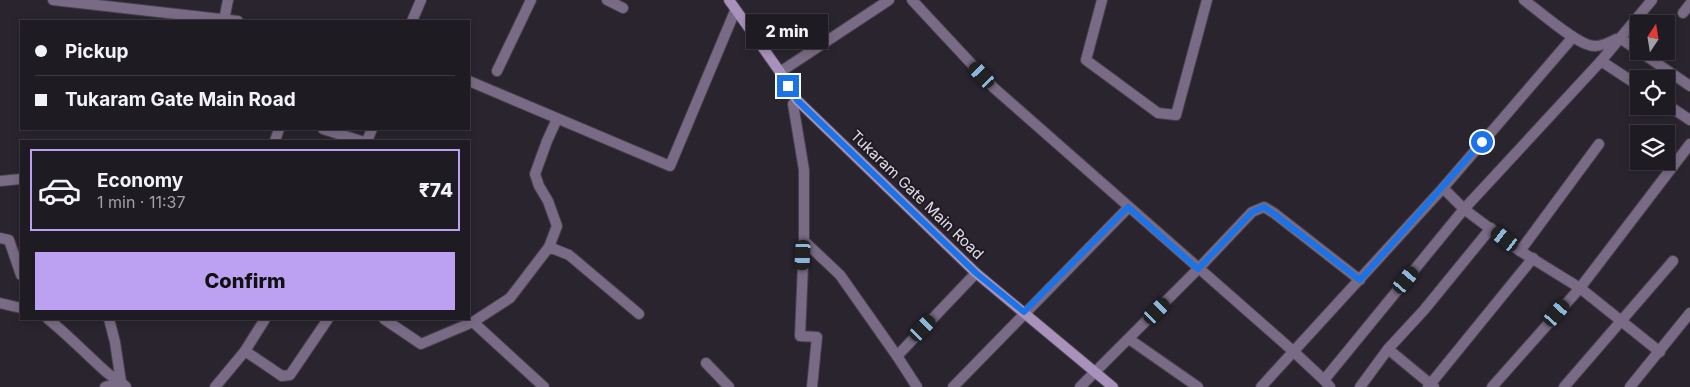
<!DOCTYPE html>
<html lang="en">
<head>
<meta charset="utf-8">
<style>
	body { margin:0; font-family:Inter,sans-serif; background:#2c282f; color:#f1f3f6; height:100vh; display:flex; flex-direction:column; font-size:19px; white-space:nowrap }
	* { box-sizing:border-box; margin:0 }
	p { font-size:16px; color:#a1a1a5 }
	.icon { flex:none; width:28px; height:28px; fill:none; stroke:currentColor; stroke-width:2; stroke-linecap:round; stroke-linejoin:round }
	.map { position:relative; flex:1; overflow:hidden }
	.panel { position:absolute; left:20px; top:140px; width:450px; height:180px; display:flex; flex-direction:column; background:#1f1b22; border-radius:0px; box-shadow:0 2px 8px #0003,0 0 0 1px #3c3940 }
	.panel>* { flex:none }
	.guide { position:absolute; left:20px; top:20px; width:450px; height:110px; border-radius:0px; box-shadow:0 2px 8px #0003,0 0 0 1px #3c3940; display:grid; align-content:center; height:110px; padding:0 15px; background:#1f1b22 }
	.needle { width:32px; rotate:12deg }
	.tools { position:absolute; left:1630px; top:15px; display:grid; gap:10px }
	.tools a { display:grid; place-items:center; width:45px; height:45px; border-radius:0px; background:#1f1b22; box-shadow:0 2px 8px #0003,0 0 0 1px #3c3940; font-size:25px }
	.end { position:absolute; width:22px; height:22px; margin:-11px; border:6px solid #1a73e8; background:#fff; box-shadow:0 0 0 2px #fff }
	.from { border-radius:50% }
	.bubble { position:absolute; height:35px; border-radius:0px; background:#1f1b22; box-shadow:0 2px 8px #0003,0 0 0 1px #3c3940; font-size:16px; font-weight:800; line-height:35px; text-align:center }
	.car { position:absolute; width:15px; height:30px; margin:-15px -8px; border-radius:6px; box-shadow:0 0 4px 1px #0007; background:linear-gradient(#222 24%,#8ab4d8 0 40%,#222 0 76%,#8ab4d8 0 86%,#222 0) }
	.guide b { display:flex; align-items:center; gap:18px; height:48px; font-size:19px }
	.guide b+b { border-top:1px solid #3c3940 }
	.guide i { width:12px; height:12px; background:#f1f3f6 }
	ul { padding:9px 0 0; list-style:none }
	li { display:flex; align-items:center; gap:15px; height:82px; margin:0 10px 8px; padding:0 5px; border:2px solid transparent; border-radius:0px }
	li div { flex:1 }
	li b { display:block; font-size:19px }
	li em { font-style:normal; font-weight:800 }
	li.current { border-color:#bca0f2 }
	li>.icon { width:45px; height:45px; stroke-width:1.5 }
	.action { display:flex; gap:10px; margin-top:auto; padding:10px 15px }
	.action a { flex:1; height:58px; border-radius:0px; background:#bca0f2; color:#111; font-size:20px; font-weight:800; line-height:58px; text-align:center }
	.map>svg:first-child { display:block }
</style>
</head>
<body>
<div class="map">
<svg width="1690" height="387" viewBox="0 0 1690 387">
	<rect width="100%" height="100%" fill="#29242e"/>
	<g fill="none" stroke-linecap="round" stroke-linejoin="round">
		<defs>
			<g id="street">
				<polyline points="53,0 238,21"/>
				<polyline points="607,0 623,8"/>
				<polyline points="912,0 994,88 1293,351 1324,380 1330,387"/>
				<polyline points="1102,0 1086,60 1158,113 1176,115 1207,0"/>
				<path d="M1524,0C1539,11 1573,41 1589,45C1598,48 1609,43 1616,39"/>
				<polyline points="1683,13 1690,4"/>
				<polyline points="224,20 228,0"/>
				<polyline points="412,21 421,0"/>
				<polyline points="1620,38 1639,51"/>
				<polyline points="1639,51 1690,86"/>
				<polyline points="1601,61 1639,86"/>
				<polyline points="497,71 531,0"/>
				<polyline points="780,72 889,0"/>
				<polyline points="469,81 670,166 735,11"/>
				<polyline points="797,100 793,104 804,170 804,241 840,275 897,356 917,387"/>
				<polyline points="1666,104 1690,120"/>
				<polyline points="323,129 361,141"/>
				<polyline points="275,141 279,129"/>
				<polyline points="367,141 372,129"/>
				<polyline points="0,181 21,179"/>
				<polyline points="1443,188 1464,209 1520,251 1580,288 1660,352"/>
				<polyline points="0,238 9,240 21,275"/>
				<polyline points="804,241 800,336 817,337 812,387"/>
				<polyline points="549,247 557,226 548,201 539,186 535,174 547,141 557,119"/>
				<polyline points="1520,251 1599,144"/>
				<polyline points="0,303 21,308"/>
				<path d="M48,319C68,335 85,353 104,370C111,377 120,380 126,387"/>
				<polyline points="109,319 115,342 121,382 121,386"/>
				<polyline points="384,319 421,344 473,322 510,298 549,247 569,255 639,314"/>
				<polyline points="473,322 544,387"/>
				<polyline points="1129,339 1198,387"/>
				<polyline points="1388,349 1434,387"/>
				<polyline points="245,351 282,376 290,375 328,319"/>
				<polyline points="897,356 976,273"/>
				<polyline points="706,363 729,387"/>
				<polyline points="1324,380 1464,209 1601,61 1652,0"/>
				<polyline points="105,387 121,382"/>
				<polyline points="215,387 245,351 265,319"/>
				<polyline points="953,387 1129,207"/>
				<polyline points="1080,387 1198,269 1252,212 1264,207 1274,213 1360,280"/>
				<polyline points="1261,387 1443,188 1573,37"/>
				<polyline points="1360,387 1388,349 1424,310 1491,228"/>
				<polyline points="1428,387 1533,258"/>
				<polyline points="1492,387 1580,288 1690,144"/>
				<polyline points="1564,387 1673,261"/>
				<polyline points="1630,387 1690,313"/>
			</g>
			<polyline id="secondary" points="729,0 780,72 797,100 976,273 1113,387"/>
		</defs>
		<use href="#street" stroke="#47424b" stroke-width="12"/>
		<use href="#secondary" stroke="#47424b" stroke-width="12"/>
		<use href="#street" stroke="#796b85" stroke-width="10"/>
		<use href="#secondary" stroke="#a892bb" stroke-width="10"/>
	</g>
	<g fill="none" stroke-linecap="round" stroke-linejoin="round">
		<polyline stroke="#1a73e8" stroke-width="6" points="788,86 797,100 976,273 1024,312 1128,207 1198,269 1252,212 1264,207 1274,214 1360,280 1482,142"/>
	</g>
	<g text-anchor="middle" stroke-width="4" stroke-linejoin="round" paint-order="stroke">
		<g font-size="15" fill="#e3dfe6" stroke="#1f1a24">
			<text transform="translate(917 195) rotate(44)" y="5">Tukaram Gate Main Road</text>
		</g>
	</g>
</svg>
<div class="tools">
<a><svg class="needle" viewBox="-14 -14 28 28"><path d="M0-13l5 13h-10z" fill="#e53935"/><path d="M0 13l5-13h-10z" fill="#a1a1a5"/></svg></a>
<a><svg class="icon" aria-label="locate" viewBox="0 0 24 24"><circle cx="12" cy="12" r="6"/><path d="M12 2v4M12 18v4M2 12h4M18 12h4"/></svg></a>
<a><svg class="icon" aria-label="layers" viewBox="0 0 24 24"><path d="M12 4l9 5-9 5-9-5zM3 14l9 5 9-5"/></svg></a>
</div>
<i class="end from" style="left:1482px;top:142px"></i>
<i class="end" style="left:788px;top:86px"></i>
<div class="bubble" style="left:746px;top:14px;width:82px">2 min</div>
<i class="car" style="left:982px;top:75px;rotate:317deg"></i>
<i class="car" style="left:1505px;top:239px;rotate:308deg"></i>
<i class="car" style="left:803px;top:255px;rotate:183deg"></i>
<i class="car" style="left:1406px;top:280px;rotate:40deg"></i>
<i class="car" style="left:1157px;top:311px;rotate:45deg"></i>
<i class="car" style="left:1557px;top:313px;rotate:41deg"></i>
<i class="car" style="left:923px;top:328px;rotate:44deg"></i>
<div class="guide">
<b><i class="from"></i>Pickup</b>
<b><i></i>Tukaram Gate Main Road</b>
</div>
<section class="panel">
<ul>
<li class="current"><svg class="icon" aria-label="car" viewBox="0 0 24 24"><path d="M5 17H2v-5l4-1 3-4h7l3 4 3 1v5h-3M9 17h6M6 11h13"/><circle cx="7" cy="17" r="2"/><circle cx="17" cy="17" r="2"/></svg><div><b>Economy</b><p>1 min · 11:37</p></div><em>₹74</em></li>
</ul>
<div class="action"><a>Confirm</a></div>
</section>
</div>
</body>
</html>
